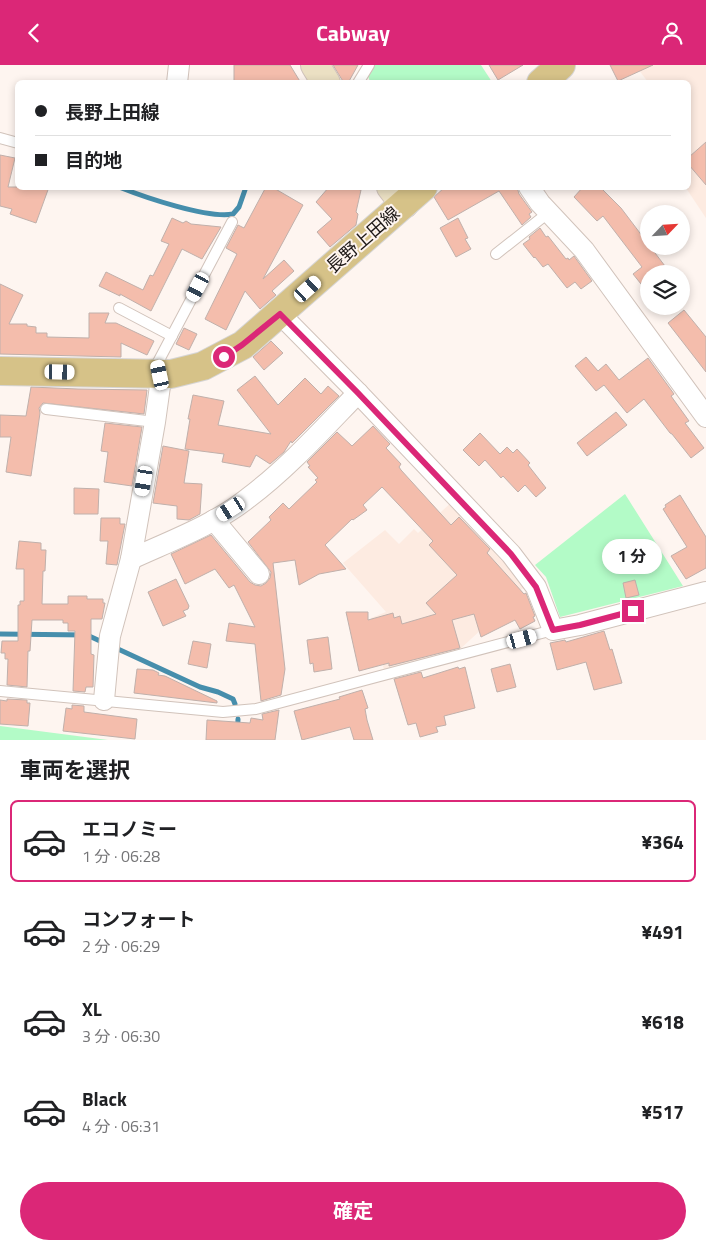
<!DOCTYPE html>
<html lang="ja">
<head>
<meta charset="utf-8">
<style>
	body { margin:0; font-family:"Titillium Web","Noto Sans JP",sans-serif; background:#f6f6f6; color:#202124; height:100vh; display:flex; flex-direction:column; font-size:19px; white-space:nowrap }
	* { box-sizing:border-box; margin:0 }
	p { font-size:16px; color:#757577 }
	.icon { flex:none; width:28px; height:28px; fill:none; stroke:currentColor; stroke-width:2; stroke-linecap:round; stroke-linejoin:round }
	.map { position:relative; height:675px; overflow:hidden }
	.drawer { display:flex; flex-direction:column; background:#fff; flex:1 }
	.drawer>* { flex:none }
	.banner { position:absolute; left:15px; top:15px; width:676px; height:110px; border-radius:8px; box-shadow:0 2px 8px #0003; display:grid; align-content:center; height:110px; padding:0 20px; background:#fff }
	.needle { width:32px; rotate:65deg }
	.buttons { position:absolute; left:640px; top:140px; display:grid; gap:10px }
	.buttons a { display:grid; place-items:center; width:50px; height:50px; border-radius:50%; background:#fff; box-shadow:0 2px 8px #0003; font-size:25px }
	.end { position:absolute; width:22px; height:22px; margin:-11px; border:6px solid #db2777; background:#fff; box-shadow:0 0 0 2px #fff }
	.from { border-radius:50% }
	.bubble { position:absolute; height:35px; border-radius:18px; background:#fff; box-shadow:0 2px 8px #0003; font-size:16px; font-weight:700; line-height:35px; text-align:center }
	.car { position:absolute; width:15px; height:30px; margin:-15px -8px; border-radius:6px; box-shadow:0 0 4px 1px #0007; background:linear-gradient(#fff 24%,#345 0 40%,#fff 0 76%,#345 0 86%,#fff 0) }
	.banner b { display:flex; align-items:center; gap:18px; height:48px; font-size:19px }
	.banner b+b { border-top:1px solid #e0e0e0 }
	.banner i { width:12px; height:12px; background:#202124 }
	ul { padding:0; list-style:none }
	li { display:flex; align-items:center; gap:15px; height:82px; margin:0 10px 8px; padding:0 10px; border:2px solid transparent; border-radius:8px }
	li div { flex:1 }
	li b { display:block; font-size:19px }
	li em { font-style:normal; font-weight:700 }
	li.active { border-color:#db2777 }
	li>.icon { width:45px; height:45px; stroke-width:1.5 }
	h2 { padding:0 20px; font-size:22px; line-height:60px }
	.action { display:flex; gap:10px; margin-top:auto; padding:10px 20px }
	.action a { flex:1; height:58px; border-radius:30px; background:#db2777; color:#fff; font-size:20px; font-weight:700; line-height:58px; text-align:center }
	header { display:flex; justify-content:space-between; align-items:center; height:65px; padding:0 20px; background:#db2777; color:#fff; font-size:22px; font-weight:700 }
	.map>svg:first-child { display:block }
</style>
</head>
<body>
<header><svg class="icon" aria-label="back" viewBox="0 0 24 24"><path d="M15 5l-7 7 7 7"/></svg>Cabway<svg class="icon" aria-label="person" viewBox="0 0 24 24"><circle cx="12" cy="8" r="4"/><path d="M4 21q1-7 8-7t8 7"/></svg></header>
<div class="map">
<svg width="706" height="675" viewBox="0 0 706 675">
	<rect width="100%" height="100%" fill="#fef5f0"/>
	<g fill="#fdebe1">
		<polygon points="635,0 706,0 706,153 686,123 689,122 689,18 648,17"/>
		<polygon points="454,435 530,520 477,547 484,562 458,586 384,605 371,553 386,547 343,498 385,465 399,479 414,464 418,468"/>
	</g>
	<g fill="#b3fbc7">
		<polygon points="375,0 481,0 492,17 370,17 368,11"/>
		<polygon points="625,429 683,521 560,552 546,512 535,500"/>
		<polygon points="0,661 108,675 0,675"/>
	</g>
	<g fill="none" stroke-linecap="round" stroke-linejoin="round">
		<g stroke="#468eac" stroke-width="5">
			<path d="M119,122C144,132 208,154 233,149L239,142L246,122"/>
			<polyline points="0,569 87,570 100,576"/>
			<polyline points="118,584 200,622 218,627 233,634 235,639"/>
			<polyline points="237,675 238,654"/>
		</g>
	</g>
	<g fill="#f4bdac" stroke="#c0b0ab">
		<polygon points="234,0 290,0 301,18 234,18"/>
		<polygon points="333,0 358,0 348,18 344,18"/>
		<polygon points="489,0 523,0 498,15"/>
		<polygon points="610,0 653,0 618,16"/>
		<polygon points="706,77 706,120 689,100 689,92"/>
		<polygon points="0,90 15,93 8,122 49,122 36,158 10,149 12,144 0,141"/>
		<polygon points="266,122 272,122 303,140 263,214 284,195 294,206 272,226 276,230 260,244 245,226 226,265 205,254 237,189 226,183 238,160 244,163"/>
		<polygon points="329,122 348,122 361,125 356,147 358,149 356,160 330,182 317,167 332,154 316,137"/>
		<polygon points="445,122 517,122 519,129 532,147 529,149 531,152 522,160 499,126 448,155 434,132"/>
		<polygon points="583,122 600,122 621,143 671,209 649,209 649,229 633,209 642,202 603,151 597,156 574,132"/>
		<polygon points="172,153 183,158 186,156 191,159 221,162 202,194 182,184 151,246 120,229 120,231 99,221 106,207 143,225 150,210 153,211 169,179 161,176"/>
		<polygon points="458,153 468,173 465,174 471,184 456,192 440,163"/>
		<polygon points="540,163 546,172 548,171 566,194 568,193 569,195 574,191 592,216 581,224 575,217 567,223 548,199 543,202 535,192 534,193 523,179 530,174 529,172"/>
		<polygon points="0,219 23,230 9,259 27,259 27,261 36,262 36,268 47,268 47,272 89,273 89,248 109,248 105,258 116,258 154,276 147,290 121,278 121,292 0,289"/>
		<polygon points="684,245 706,272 706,307 668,258"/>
		<polygon points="184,263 197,269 189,285 176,279"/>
		<polygon points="271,276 283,288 264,305 253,292"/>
		<polygon points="586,292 598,306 606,299 619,315 648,293 674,329 671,331 689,356 685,358 704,383 691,393 672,369 670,368 644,334 627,348 604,320 596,326 575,301"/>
		<polygon points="255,311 278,340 305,313 321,329 328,321 339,331 292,378 291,376 284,387 270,399 256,390 250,402 222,397 224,389 185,384 190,354 188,354 193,330 224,336 218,360 271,369 237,325"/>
		<polygon points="31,322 78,324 147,325 144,349 43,338 39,343 40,348 31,411 6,407 11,372 0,372 0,350 26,351"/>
		<polygon points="616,347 627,360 587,391 577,378"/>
		<polygon points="105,358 142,362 132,421 104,417 108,387 101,386"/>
		<polygon points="373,361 390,379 386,383 401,399 399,402 401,405 451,460 459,452 490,484 487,488 524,529 526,528 535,551 533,552 535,556 520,564 515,555 481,572 474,549 452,555 460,583 389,601 389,598 359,606 346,547 368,547 368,555 393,548 394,553 400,551 402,559 436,549 426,538 457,510 429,480 433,476 382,422 363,440 367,445 353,455 352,454 325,480 346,504 319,509 299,520 295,495 273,498 285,604 281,630 261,636 255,579 226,576 229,558 255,562 234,520 229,523 215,504 185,519 171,489 211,470 250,517 255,520 261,521 266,518 270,513 271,507 248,477 271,455 269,452 283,438 289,444 317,417 315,415 318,413 308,402 310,401 307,397 337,367 352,381"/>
		<polygon points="480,368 500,389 507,382 513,388 517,384 530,398 528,400 546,423 536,432 525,420 518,427 503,411 501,413 485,395 479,401 463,385"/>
		<polygon points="163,381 189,386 184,418 202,419 200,449 189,455 177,454 177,441 153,438"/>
		<polygon points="74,423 99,424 98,449 74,449"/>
		<polygon points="680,430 706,472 706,503 686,514 671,491 687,482 663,444 666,442 665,440"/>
		<polygon points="101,453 120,453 120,459 125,459 117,500 106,499 108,476 100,476"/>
		<polygon points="19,476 41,478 41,485 46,485 45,506 43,506 42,539 68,539 68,531 87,531 87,534 103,534 103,538 105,538 102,554 91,554 91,589 94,590 93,622 86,622 85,627 73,626 75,566 68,566 68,558 63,558 63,555 32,555 30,586 28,586 27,622 7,620 8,594 5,594 5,588 1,588 2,576 18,576 18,540 20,540 20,536 24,536 24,504 16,504"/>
		<polygon points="176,514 189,541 188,544 183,546 186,551 163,561 148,527"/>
		<polygon points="635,515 639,530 626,533 623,518"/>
		<polygon points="604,566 610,585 612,584 622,618 594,625 586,597 557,605 550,578 565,575 566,577"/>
		<polygon points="328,572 332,604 314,607 313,598 310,599 307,575"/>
		<polygon points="193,576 211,579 207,603 188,599"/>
		<polygon points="510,599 516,622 497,627 491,604"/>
		<polygon points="458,602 459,604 465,602 475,643 444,651 446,660 436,662 438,667 420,672 416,658 408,660 394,614 421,607 423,613"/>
		<polygon points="137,604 153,605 159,608 158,610 165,611 217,636 217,638 134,628"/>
		<polygon points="362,625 368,643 365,644 367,655 373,675 354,675 350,662 302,675 294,646 340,634 339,632"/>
		<polygon points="7,634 27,635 27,638 30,638 28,661 0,659 0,635 7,636"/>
		<polygon points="72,640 84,641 84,647 137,654 135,674 63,666 66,643 72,644"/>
		<polygon points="279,645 275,675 206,675 207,655 250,658 251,653 263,655 262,649"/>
	</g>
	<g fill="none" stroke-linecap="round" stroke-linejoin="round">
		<defs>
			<g id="lane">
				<polyline points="358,18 369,0"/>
				<polyline points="0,73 18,78"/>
				<polyline points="496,189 548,148"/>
				<polyline points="119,243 172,271"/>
				<polyline points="159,306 157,299 232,157"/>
				<polyline points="46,344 155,357"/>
				<polyline points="0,626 223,647 256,644 553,565"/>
			</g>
			<g id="street">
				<polyline points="177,18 179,0"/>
				<polyline points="529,122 540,138 584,185 706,352"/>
				<polyline points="280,249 358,328 511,489 536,522 553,565 580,560 706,527"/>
				<polyline points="214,455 259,509"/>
				<path d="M131,494C170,476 214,460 248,433C288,403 324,363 358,328"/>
				<polyline points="104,635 110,571 131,494 155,357 160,321 160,310"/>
			</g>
			<g id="secondary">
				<polyline points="315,0 326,18"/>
				<polyline points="391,122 404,139"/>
			</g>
			<g id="primary">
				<polyline points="541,18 561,0"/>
				<polyline points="0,306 171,309 203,301 243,280 423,122"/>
			</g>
		</defs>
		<use href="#lane" stroke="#d1c3bb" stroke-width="12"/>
		<use href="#street" stroke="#d1c3bb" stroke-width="22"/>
		<use href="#secondary" stroke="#d1c3bb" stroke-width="30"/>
		<use href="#primary" stroke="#d6d5d5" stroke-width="30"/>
		<use href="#lane" stroke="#fff" stroke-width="10"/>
		<use href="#street" stroke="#fff" stroke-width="20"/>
		<use href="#secondary" stroke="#ebe0c3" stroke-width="28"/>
		<use href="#primary" stroke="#d6c288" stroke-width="28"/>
	</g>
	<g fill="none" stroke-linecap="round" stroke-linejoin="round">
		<polyline stroke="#db2777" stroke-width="6" points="224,292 242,280 280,249 358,328 511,489 536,522 553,565 580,560 633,546"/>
	</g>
	<g text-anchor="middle" stroke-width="4" stroke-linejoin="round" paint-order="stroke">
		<g font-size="18" fill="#1d1816" stroke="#fef5f0">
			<text transform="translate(363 175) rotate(-41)" y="6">長野上田線</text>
		</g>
	</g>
</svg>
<div class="buttons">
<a><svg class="needle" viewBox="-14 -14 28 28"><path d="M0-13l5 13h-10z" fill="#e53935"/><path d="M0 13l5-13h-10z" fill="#757577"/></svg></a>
<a><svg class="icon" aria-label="layers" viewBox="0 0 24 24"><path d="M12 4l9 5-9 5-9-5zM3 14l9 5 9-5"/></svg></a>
</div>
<i class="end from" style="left:224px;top:292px"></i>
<i class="end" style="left:633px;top:546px"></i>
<div class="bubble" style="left:602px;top:474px;width:60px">1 分</div>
<i class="car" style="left:198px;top:222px;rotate:208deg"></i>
<i class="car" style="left:308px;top:224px;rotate:48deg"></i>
<i class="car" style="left:60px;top:307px;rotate:91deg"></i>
<i class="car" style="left:160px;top:310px;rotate:348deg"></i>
<i class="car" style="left:144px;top:416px;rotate:190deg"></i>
<i class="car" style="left:231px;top:444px;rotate:237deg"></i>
<i class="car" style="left:522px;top:574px;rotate:75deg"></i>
<div class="banner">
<b><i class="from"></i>長野上田線</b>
<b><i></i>目的地</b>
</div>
</div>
<section class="drawer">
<h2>車両を選択</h2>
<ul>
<li class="active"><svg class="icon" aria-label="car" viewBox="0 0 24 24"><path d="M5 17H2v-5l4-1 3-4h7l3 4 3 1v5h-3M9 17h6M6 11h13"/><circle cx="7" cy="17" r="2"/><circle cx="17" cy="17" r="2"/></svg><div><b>エコノミー</b><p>1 分 · 06:28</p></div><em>¥364</em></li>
<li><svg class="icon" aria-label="car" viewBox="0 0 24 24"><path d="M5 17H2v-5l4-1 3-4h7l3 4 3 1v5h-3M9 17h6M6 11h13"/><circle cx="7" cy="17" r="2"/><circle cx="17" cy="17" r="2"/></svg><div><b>コンフォート</b><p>2 分 · 06:29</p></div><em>¥491</em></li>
<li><svg class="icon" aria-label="car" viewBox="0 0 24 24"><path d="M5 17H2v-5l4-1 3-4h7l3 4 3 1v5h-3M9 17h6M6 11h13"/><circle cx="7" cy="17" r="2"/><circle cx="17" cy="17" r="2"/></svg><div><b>XL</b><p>3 分 · 06:30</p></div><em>¥618</em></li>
<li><svg class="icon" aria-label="car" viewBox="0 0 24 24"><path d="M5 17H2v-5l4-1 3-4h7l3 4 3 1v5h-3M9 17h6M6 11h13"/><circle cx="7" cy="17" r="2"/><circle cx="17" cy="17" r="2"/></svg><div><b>Black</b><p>4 分 · 06:31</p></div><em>¥517</em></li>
</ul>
<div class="action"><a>確定</a></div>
</section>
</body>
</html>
